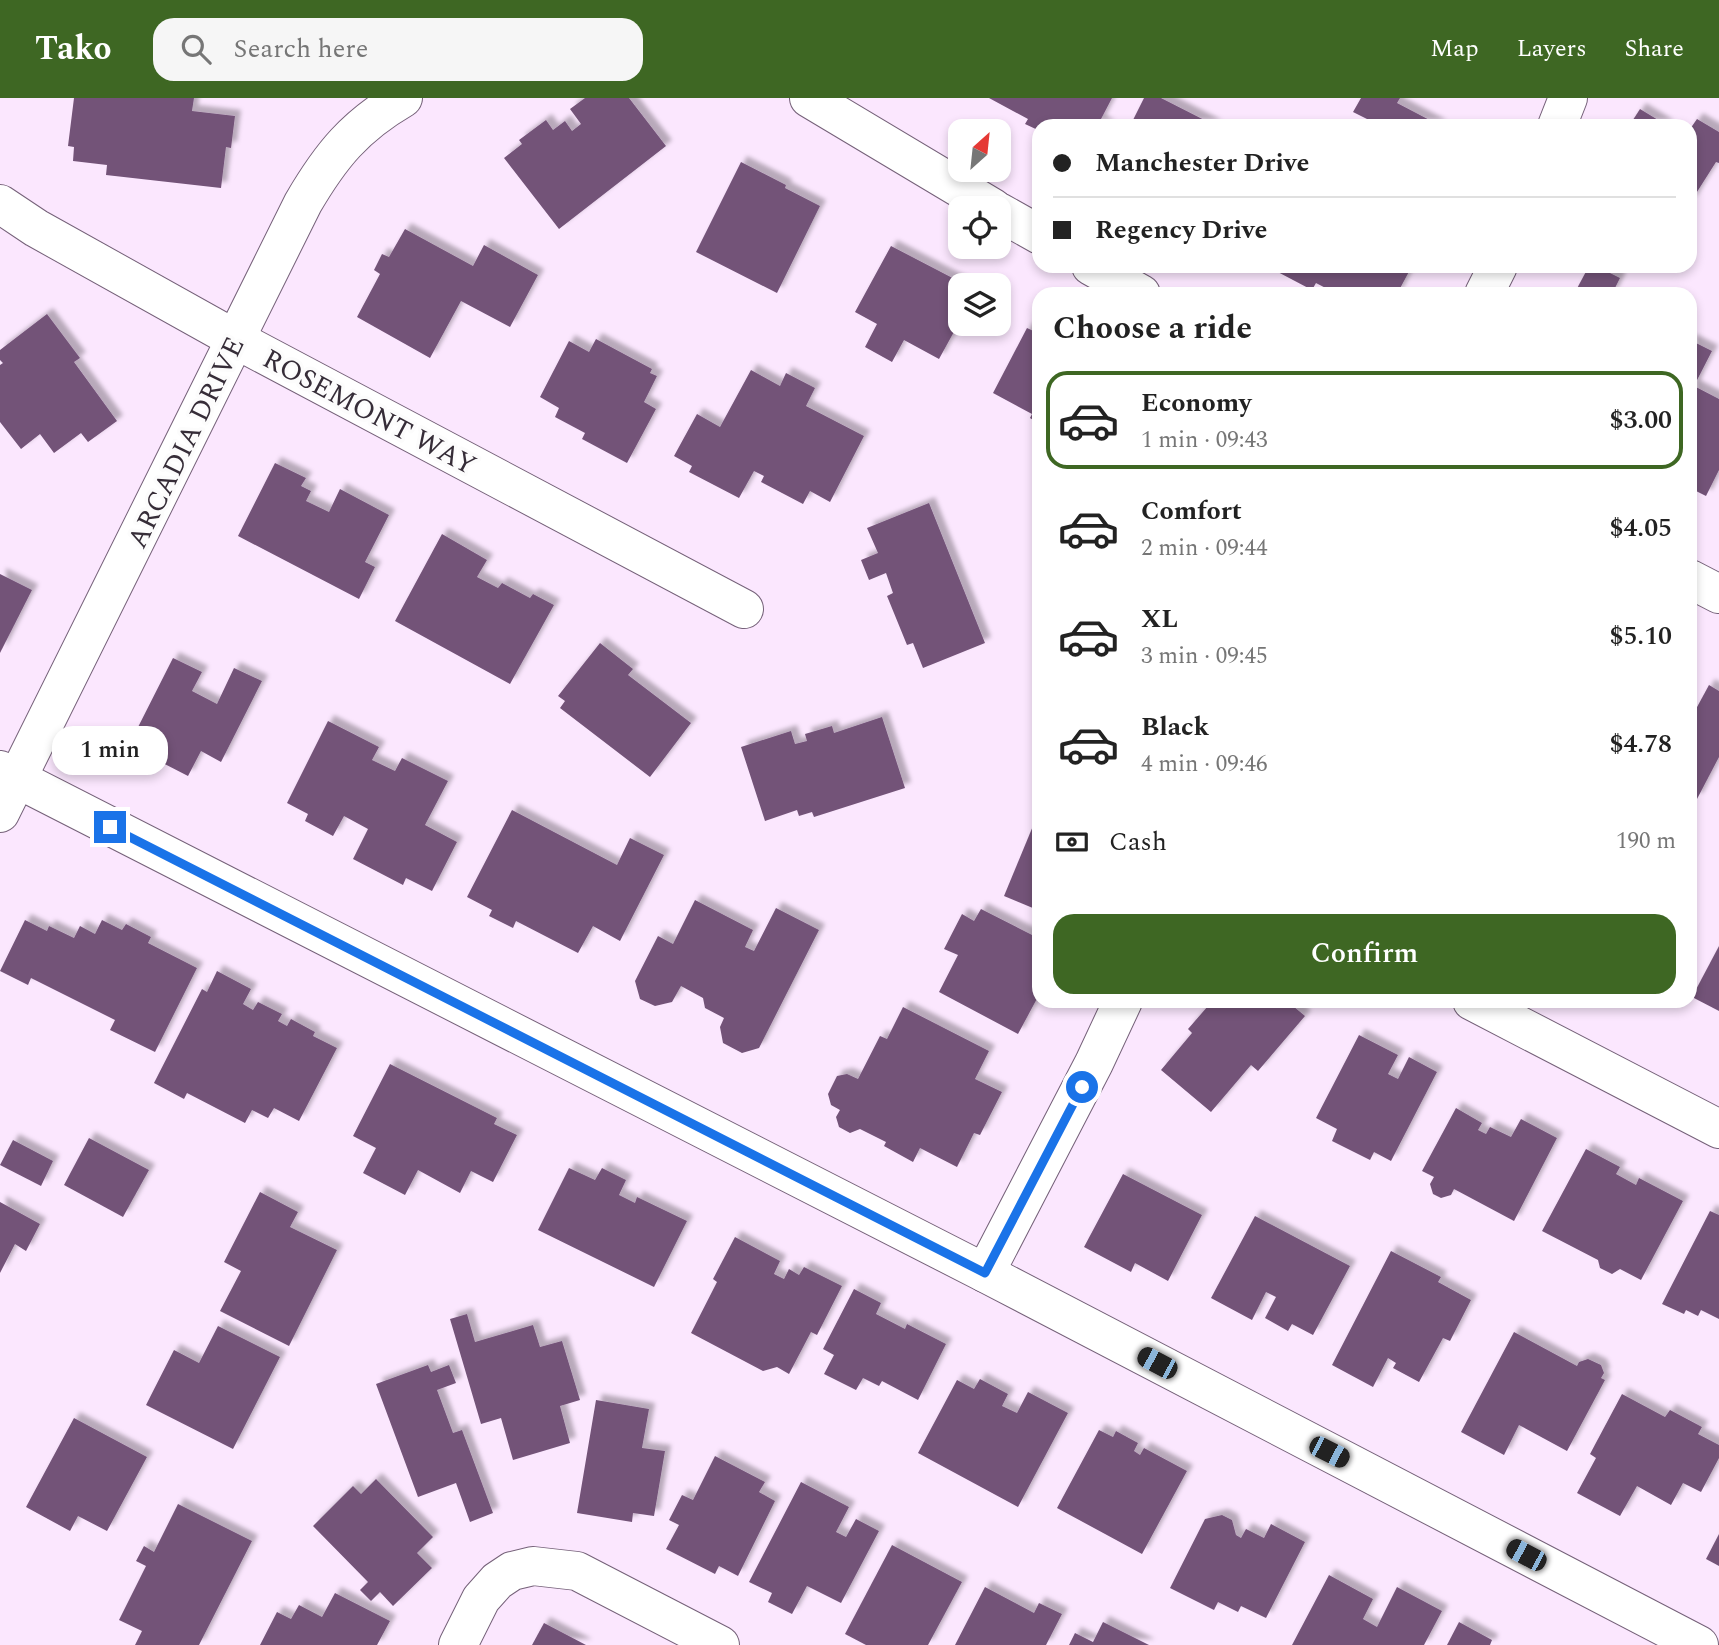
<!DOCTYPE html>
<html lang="en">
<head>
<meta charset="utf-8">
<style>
	body { margin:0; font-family:Spectral,serif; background:#f6f6f6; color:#222; height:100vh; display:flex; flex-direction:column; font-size:26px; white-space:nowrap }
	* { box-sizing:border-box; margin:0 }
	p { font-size:23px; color:#767676 }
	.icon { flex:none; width:38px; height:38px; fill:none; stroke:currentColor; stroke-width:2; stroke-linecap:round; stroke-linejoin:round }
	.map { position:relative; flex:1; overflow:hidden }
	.details { position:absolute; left:1032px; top:189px; width:665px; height:721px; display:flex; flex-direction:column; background:#fff; border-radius:21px; box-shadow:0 4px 10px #0003 }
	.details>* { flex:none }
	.guide { position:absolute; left:1032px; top:21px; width:665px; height:154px; border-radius:21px; box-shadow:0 4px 10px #0003; display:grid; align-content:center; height:154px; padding:0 21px; background:#fff }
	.needle { width:46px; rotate:27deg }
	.fabs { position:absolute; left:948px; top:21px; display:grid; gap:14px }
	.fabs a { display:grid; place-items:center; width:63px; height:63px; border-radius:14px; background:#fff; box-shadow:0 4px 10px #0003; font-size:35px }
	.end { position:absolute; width:32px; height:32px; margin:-16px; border:9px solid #1a73e8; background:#fff; box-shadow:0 0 0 4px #fff }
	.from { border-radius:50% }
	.bubble { position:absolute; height:49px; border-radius:21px; background:#fff; box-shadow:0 4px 10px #0003; font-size:23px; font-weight:600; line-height:49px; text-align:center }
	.car { position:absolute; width:21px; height:42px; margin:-21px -10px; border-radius:9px; box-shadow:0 0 5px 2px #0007; background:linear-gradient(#222 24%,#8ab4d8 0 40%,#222 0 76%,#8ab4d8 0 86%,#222 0) }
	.guide b { display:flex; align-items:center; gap:24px; height:66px; font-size:26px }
	.guide b+b { border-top:2px solid #e0e0e0 }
	.guide i { width:18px; height:18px; background:#222 }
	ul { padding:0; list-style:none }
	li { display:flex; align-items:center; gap:21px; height:98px; margin:0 14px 10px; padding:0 7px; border:4px solid transparent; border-radius:21px }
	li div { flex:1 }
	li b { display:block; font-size:26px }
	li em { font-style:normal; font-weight:600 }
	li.active { border-color:#3e6723 }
	li>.icon { width:63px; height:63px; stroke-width:1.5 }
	h2 { padding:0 21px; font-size:32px; line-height:84px }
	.pay { display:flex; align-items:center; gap:18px; height:77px; padding:0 21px; font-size:26px }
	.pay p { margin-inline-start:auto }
	.primary-button { display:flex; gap:14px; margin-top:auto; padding:14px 21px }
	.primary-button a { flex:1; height:80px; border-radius:21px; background:#3e6723; color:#fff; font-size:28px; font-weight:600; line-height:80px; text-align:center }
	header { display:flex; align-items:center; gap:42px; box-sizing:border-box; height:98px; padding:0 35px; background:#3e6723; color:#fff }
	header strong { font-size:33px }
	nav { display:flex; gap:38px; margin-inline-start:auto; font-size:24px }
	.search { width:490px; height:63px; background:#f6f6f6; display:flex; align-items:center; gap:18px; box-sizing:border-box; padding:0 24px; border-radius:21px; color:#767676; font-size:26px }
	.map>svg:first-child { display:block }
</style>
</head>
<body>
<header>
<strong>Tako</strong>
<div class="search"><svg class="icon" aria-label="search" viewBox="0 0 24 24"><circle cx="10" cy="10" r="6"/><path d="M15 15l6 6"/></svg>Search here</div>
<nav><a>Map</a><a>Layers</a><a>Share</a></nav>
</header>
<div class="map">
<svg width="1719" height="1547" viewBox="0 0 1719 1547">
	<defs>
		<filter id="shadow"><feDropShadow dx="6" dy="-6" stdDeviation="2" flood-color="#0004"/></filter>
	</defs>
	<rect width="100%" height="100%" fill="#fbe7fe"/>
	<g fill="#735378" filter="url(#shadow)">
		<polygon points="74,0 194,0 192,13 235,18 231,50 226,49 221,90 106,77 107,67 73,63 74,49 68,48"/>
		<polygon points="585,0 629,0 666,48 559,131 504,60 522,46 519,42 546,22 553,32 565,23 572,33 581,26 570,11"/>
		<polygon points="989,0 1112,0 1100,23 1109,28 1040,28 1040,33 1025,26 1028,21"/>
		<polygon points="1144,0 1161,0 1216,28 1130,28"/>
		<polygon points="1361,0 1400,0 1397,5 1441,28 1369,28 1371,23 1353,14"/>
		<polygon points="1640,11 1668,28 1629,28"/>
		<polygon points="1697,21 1719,34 1719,65 1716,64 1690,105 1690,31"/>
		<polygon points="741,64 786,87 785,90 820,108 777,195 696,154"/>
		<polygon points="405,131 473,168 484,147 538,177 510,229 461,203 430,260 357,219 380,176 374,172 382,156 389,159"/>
		<polygon points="891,148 966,187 961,187 961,221 939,261 904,242 892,264 865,249 877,226 855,214"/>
		<polygon points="1276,168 1412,168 1397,196 1337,196 1316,185 1312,192 1274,172"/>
		<polygon points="1589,168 1596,168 1620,180 1612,196 1574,196"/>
		<polygon points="47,216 80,260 74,264 117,323 88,344 81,335 54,355 40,336 21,351 0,324 0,267 3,265 0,262 0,252"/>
		<polygon points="1027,230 1040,236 1040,326 1030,320 1032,316 993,295"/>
		<polygon points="596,241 652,271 650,275 657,278 644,304 656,311 627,365 582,341 585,335 555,319 559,310 540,299 569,243 589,254"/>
		<polygon points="1690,242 1712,253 1694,288 1719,301 1719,372 1706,398 1690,390"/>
		<polygon points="751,272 780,288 786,275 815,290 806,308 864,338 830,404 810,393 803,406 761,384 764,378 754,373 739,400 689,374 692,368 674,358 697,316 720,329"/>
		<polygon points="275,365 306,380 301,388 311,393 306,403 329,414 340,391 389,417 365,464 375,469 359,501 238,438"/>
		<polygon points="929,405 985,545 923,570 913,545 907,547 887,498 893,495 886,475 869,482 861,462 878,455 867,430"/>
		<polygon points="442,436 487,462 477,479 498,490 502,485 530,500 533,496 554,507 510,586 395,523"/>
		<polygon points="0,476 32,492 0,555"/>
		<polygon points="600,545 633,571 628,577 691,625 650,679 560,610 565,603 558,598"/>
		<polygon points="173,560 202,574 192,593 217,606 234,570 262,583 221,664 201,653 188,678 153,660 156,655 131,643"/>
		<polygon points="1709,587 1719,593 1719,659 1697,701 1690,698 1690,622"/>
		<polygon points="882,619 905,690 814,719 812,714 799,718 797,712 765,723 741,649 791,633 795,646 807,643 805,636 832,628 834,635"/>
		<polygon points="328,623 379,649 372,662 395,673 402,660 448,683 425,727 457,744 432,793 406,780 403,787 353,761 368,731 344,718 333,738 305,723 308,716 287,705"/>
		<polygon points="1040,711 1040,813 1004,798"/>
		<polygon points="512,712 617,767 630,740 664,757 620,843 593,828 578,855 516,823 513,830 489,818 492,812 467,799"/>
		<polygon points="695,802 753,832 745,849 754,853 776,810 819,832 759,950 742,955 723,945 720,929 724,920 705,910 703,900 681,888 672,904 655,908 640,901 635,883 658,838 673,846"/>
		<polygon points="981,811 1040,841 1040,895 1018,936 939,894 958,857 944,851 962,816 974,823"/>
		<polygon points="25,822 47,833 49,828 74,840 80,828 95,836 102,822 122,832 126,826 151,839 148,845 197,870 155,954 110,932 115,922 31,880 28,887 0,873"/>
		<polygon points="1719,848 1719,913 1692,899"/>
		<polygon points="217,873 251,891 243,906 253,912 258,904 282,916 278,923 287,928 291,921 315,934 313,938 337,950 299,1023 274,1010 268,1020 252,1012 245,1025 187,995 184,1001 154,985 202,891 207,894"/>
		<polygon points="1202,903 1287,903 1305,918 1258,973 1251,967 1211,1014 1161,972 1192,935 1188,931 1208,908"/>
		<polygon points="903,909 989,953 975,981 1002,994 980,1037 974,1035 957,1069 920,1050 913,1064 884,1048 886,1044 860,1031 850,1035 839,1029 836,1019 840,1012 831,1007 828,996 837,978 847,976 858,981 880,938 887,941"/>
		<polygon points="1359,937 1398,957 1388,976 1398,981 1409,959 1437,974 1391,1063 1374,1054 1370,1062 1332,1043 1337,1031 1316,1020"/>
		<polygon points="390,966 497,1020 494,1026 517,1037 493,1084 471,1073 460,1095 418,1072 405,1097 363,1075 376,1050 353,1038"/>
		<polygon points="1456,1010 1482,1025 1478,1032 1486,1036 1490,1029 1511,1039 1521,1021 1557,1040 1514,1123 1454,1091 1451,1097 1441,1100 1433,1096 1430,1086 1434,1079 1422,1073"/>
		<polygon points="89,1040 149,1072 123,1119 64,1087"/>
		<polygon points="13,1042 53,1063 41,1088 0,1067"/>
		<polygon points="1586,1051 1620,1069 1616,1076 1636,1087 1639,1080 1683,1103 1641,1182 1620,1171 1612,1176 1600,1170 1598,1162 1542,1133"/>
		<polygon points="569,1070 595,1082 602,1070 626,1082 619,1097 635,1105 637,1099 687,1123 654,1189 538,1132"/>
		<polygon points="1123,1076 1202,1117 1168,1183 1135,1165 1131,1174 1084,1149"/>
		<polygon points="260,1094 298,1114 290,1129 337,1152 289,1248 220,1213 241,1173 224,1164"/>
		<polygon points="0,1104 40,1126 26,1153 15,1146 0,1175"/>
		<polygon points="1710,1113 1719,1117 1719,1221 1701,1212 1698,1218 1686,1212 1684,1216 1662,1206"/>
		<polygon points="1255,1118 1350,1168 1313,1237 1292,1226 1288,1233 1265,1220 1276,1199 1266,1194 1252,1222 1211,1200"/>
		<polygon points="735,1139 780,1163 774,1176 784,1181 789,1171 799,1177 804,1169 842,1188 817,1237 811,1234 789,1276 777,1269 763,1273 691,1235 717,1184 713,1181"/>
		<polygon points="1391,1153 1441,1179 1438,1184 1471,1202 1450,1243 1443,1240 1419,1284 1393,1270 1396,1265 1388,1260 1373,1289 1332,1267"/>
		<polygon points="854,1191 881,1205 876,1216 905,1231 907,1226 946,1246 918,1302 882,1283 879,1288 863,1280 856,1292 824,1276 834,1257 823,1251"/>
		<polygon points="467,1216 475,1244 533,1227 540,1249 562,1243 580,1302 560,1308 570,1345 513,1362 501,1320 481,1326 450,1221"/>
		<polygon points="218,1228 280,1259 233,1351 146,1307 174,1252 199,1265"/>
		<polygon points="1514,1234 1577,1268 1579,1264 1588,1261 1601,1267 1604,1275 1601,1280 1605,1282 1567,1353 1519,1327 1504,1357 1461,1334"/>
		<polygon points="428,1267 431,1274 449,1267 456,1285 437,1292 453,1335 462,1332 493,1415 470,1424 456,1385 418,1399 376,1286"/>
		<polygon points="980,1281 1008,1296 1002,1308 1017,1315 1028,1294 1068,1315 1018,1409 918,1355 957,1282 974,1291"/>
		<polygon points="1622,1296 1665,1319 1670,1312 1702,1329 1698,1336 1719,1347 1719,1360 1701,1394 1683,1385 1671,1407 1637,1388 1620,1418 1577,1395 1596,1360 1590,1356"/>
		<polygon points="596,1302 649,1311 642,1350 665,1353 654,1418 633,1415 632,1424 577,1415"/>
		<polygon points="74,1320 147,1359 107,1433 78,1418 70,1433 26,1409"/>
		<polygon points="1099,1332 1113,1339 1116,1333 1138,1345 1134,1353 1140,1357 1144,1350 1187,1373 1142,1456 1057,1410"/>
		<polygon points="715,1358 765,1384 759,1394 775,1403 738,1478 719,1468 715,1476 666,1451 679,1427 669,1422 682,1397 693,1402"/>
		<polygon points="376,1381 433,1439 417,1455 432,1470 393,1508 380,1494 371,1503 360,1492 368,1484 313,1428 353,1388 361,1396"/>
		<polygon points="801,1384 849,1409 836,1434 846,1439 856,1421 879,1433 841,1505 807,1488 792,1516 768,1504 772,1495 749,1484"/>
		<polygon points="178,1406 252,1443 199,1547 135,1547 142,1533 119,1522 146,1468 136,1463 144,1448 154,1454"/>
		<polygon points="1222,1417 1232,1422 1236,1437 1241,1440 1246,1431 1264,1440 1271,1426 1305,1444 1266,1520 1241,1508 1238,1514 1218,1504 1214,1512 1170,1490 1205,1421"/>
		<polygon points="1719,1436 1719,1468 1706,1461"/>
		<polygon points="892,1447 962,1484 928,1547 866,1547 845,1536"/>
		<polygon points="1329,1477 1373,1501 1363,1521 1377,1529 1397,1489 1442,1513 1424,1547 1292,1547"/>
		<polygon points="985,1489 1034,1515 1039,1505 1062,1516 1046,1547 955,1547"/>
		<polygon points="335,1495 390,1523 377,1547 260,1547 277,1514 291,1521 299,1507 322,1519"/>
		<polygon points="1103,1524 1149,1547 1069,1547 1075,1535 1093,1544"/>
		<polygon points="1459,1524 1492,1542 1490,1547 1447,1547"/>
		<polygon points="544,1525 586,1547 532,1547"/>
	</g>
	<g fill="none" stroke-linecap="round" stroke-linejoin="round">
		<defs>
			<g id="minor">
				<polyline points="809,0 993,110"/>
				<polyline points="1557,28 1568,0"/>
				<polyline points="0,106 36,130 235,241 744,511"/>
				<polyline points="999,114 1040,137"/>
				<polyline points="1091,168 1141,196"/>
				<polyline points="1484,196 1498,168"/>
				<polyline points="1690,481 1719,496"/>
				<polyline points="0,672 985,1175 1699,1547"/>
				<path d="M0,715L303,105C331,57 355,28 403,0"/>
				<polyline points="1472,903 1719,1031"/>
				<polyline points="985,1175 1094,965 1123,903"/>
				<polyline points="458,1547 481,1501 497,1483 512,1473 533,1468 577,1473 720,1547"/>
			</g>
		</defs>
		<use href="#minor" stroke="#756179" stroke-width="40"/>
		<use href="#minor" stroke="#fff" stroke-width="38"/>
	</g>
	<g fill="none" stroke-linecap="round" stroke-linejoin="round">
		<polyline stroke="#1a73e8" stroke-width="9" points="110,729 985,1175 1082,989"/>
	</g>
	<g text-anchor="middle" stroke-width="7" stroke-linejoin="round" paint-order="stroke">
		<g font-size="28" fill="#362d38" stroke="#fcfcfc">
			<text transform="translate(370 313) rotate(28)" y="10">ROSEMONT WAY</text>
			<text transform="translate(185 344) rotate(-64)" y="10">ARCADIA DRIVE</text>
		</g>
	</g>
</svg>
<div class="fabs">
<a><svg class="needle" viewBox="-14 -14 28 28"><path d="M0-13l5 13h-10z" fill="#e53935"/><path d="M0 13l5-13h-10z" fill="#767676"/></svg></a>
<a><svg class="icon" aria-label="locate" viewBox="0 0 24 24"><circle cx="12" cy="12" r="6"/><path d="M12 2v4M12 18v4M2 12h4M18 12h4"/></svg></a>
<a><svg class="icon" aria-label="layers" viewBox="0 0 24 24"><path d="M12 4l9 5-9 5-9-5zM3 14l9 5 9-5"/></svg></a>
</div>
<i class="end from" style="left:1082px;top:989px"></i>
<i class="end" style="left:110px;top:729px"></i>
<div class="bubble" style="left:52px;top:628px;width:116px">1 min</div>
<i class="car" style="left:1157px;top:1265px;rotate:298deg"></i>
<i class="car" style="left:1329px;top:1354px;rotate:117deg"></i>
<i class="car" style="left:1526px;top:1457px;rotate:298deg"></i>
<div class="guide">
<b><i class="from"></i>Manchester Drive</b>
<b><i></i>Regency Drive</b>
</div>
<section class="details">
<h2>Choose a ride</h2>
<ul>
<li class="active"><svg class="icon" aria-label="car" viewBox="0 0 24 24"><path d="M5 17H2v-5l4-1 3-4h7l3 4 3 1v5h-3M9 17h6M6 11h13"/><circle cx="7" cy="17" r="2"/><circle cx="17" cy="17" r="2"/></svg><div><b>Economy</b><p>1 min · 09:43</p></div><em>$3.00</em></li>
<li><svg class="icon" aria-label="car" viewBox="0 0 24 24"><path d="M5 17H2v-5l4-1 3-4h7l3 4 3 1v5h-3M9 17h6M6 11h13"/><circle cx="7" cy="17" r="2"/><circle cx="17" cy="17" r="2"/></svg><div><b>Comfort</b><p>2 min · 09:44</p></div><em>$4.05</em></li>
<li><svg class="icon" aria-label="car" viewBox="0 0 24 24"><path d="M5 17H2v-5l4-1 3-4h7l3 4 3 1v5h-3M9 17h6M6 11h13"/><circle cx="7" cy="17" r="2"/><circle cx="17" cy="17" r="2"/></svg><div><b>XL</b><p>3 min · 09:45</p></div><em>$5.10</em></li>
<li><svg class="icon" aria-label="car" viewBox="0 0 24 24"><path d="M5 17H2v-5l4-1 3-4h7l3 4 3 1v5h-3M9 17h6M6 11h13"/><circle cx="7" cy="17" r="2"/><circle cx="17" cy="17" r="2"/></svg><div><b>Black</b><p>4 min · 09:46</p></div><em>$4.78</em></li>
</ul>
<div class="pay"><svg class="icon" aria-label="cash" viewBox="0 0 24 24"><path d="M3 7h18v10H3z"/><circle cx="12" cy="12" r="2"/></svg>Cash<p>190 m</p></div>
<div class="primary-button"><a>Confirm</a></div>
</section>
</div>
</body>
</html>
